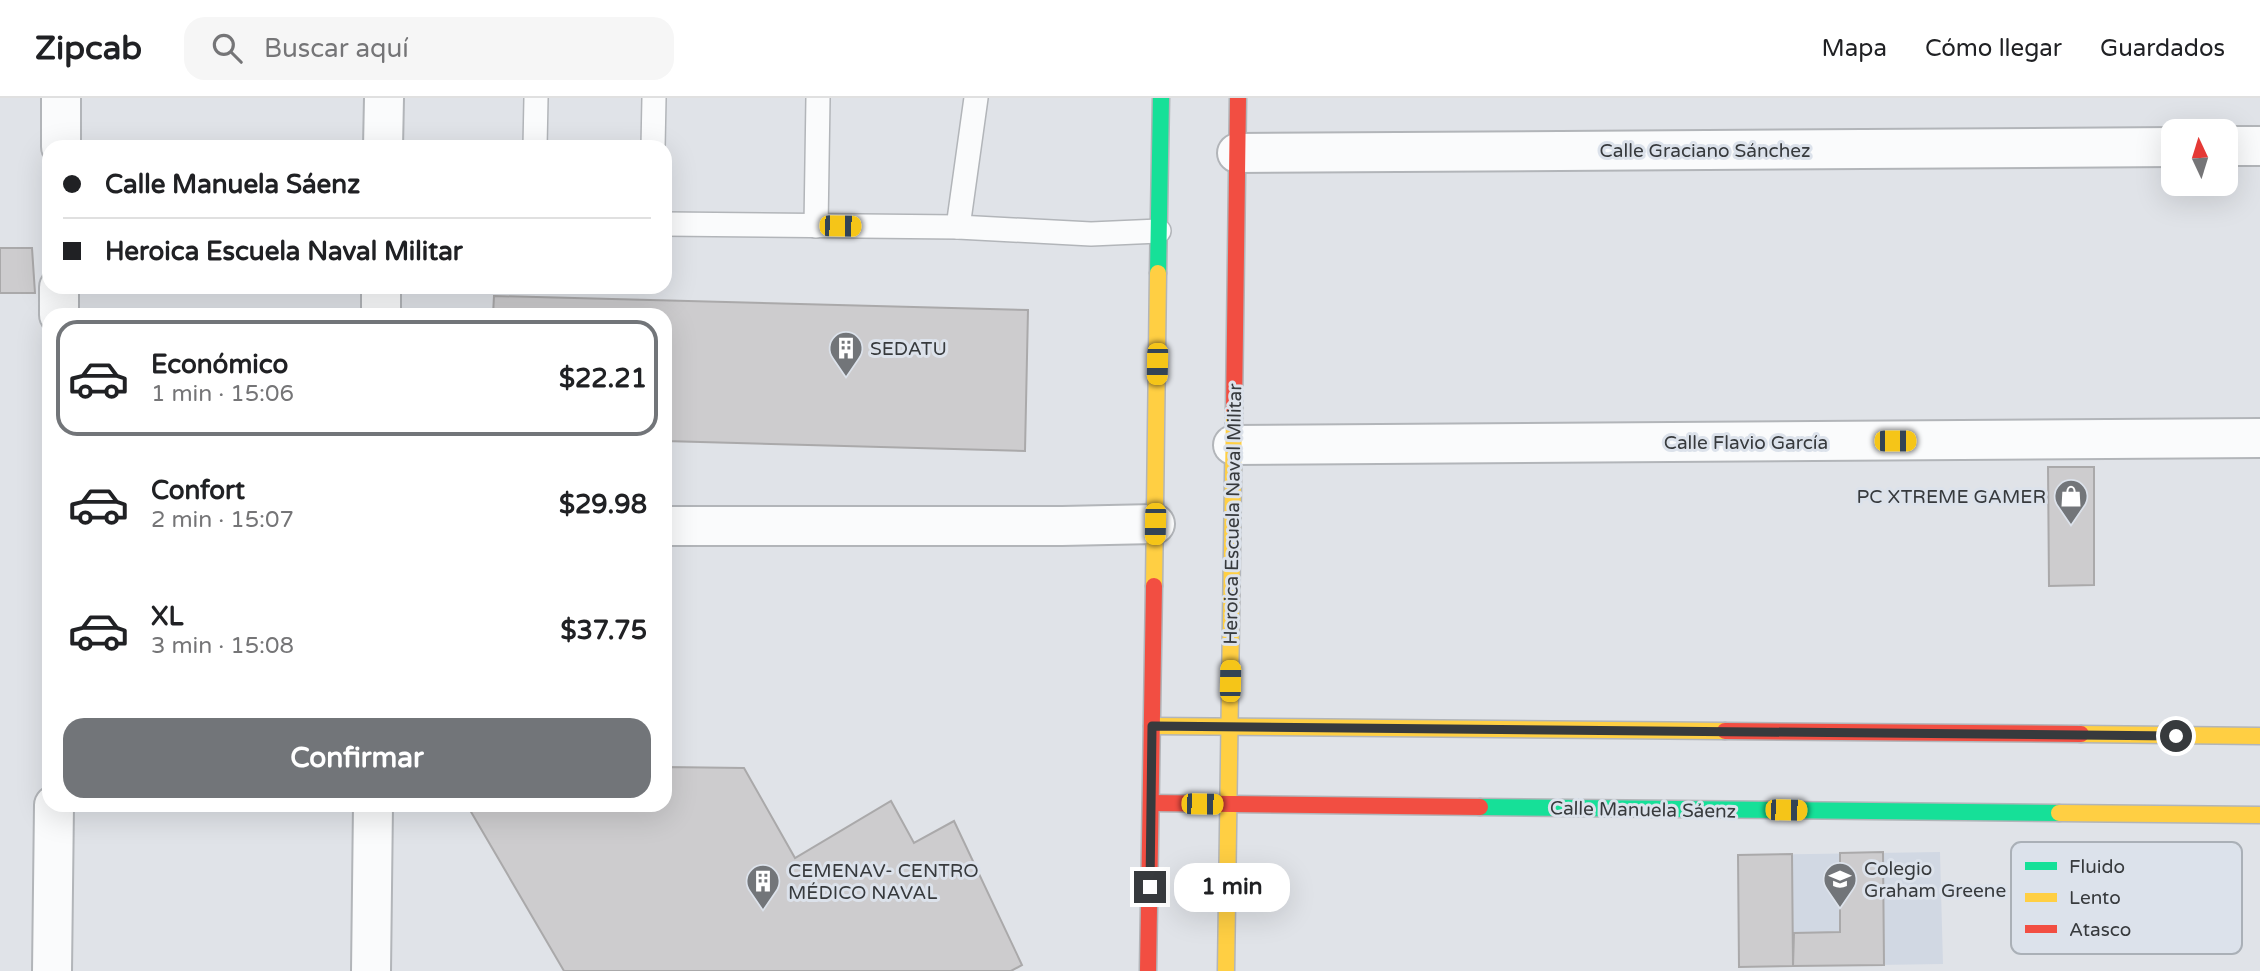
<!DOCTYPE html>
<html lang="es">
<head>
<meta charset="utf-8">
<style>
	body { margin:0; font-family:"Varela Round",sans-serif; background:#f6f6f6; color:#202124; height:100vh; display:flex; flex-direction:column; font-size:26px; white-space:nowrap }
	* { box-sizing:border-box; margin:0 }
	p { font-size:23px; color:#757577 }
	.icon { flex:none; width:38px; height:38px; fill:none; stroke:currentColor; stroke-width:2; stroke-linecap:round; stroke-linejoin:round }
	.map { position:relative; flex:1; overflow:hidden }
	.drawer { position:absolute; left:42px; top:210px; width:630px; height:504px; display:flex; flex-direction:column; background:#fff; border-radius:21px; box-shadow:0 7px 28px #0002 }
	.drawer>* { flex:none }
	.banner { position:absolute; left:42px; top:42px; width:630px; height:154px; border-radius:21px; box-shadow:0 7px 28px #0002; display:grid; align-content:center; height:154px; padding:0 21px; background:#fff }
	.needle { width:46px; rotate:356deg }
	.buttons { position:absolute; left:2161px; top:21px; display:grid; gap:14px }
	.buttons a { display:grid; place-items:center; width:77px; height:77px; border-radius:14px; background:#fff; box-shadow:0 7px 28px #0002; font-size:35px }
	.end { position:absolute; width:32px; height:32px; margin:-16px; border:9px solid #373a3d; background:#fff; box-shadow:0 0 0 4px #fff }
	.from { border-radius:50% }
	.bubble { position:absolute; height:49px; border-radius:21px; background:#fff; box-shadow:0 7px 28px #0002; font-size:23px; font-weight:700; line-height:49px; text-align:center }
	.car { position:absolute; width:21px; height:42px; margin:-21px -10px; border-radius:9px; box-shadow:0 0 5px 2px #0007; background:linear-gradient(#f5c518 24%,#345 0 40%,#f5c518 0 76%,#345 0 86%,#f5c518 0) }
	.banner b { display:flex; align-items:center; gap:24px; height:66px; font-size:26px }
	.banner b+b { border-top:2px solid #e0e0e0 }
	.banner i { width:18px; height:18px; background:#202124 }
	ul { padding:12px 0 0; list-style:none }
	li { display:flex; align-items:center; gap:21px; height:116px; margin:0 14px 10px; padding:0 7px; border:4px solid transparent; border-radius:21px }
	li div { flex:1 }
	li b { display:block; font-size:26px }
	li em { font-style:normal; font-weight:700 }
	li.on { border-color:#727579 }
	li>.icon { width:63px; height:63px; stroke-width:1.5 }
	.action { display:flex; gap:14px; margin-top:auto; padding:14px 21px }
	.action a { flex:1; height:80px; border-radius:21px; background:#727579; color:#fff; font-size:28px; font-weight:700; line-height:80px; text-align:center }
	header { display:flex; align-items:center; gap:42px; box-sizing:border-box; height:98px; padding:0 35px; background:#fff; border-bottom:2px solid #e0e0e0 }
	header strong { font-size:33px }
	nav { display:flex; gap:38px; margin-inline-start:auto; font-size:24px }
	.search { width:490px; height:63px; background:#f6f6f6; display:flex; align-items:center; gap:18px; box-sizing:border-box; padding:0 24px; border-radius:21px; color:#757577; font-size:26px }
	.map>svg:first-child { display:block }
</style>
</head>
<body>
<header>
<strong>Zipcab</strong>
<div class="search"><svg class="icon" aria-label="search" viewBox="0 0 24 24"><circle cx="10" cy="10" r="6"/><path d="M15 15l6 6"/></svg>Buscar aquí</div>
<nav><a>Mapa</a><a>Cómo llegar</a><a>Guardados</a></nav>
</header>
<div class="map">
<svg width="2260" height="873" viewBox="0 0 2260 873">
	<rect width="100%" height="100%" fill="#e0e3e8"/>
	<polygon fill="#d1d8e3" points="1940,754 1943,866 1739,869 1738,757"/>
	<g fill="#cdccce" stroke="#aaa9aa" stroke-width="2">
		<polygon points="0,150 32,150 35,195 0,195"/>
		<polygon points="494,198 1028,212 1025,353 665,343 665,217 493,217"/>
		<polygon points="2048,369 2094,369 2094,487 2049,488"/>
		<polygon points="665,669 744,670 795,760 891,703 914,745 954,723 1022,867 1011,873 564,873 467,707 665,707"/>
		<polygon points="1883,754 1884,867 1793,868 1794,835 1840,834 1840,755"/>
		<polygon points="1792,756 1793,868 1739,869 1738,757"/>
	</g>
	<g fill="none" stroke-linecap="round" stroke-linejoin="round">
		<defs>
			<g id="lane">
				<polyline points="535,49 536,0"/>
				<polyline points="653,49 654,0"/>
				<polyline points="665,126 958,129 1091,136 1159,133"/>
				<polyline points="816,128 818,0"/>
				<polyline points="958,129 976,0"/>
			</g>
			<g id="street">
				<polyline points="2226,48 2260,48"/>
				<polyline points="61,49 61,0"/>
				<polyline points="383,49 384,0"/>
				<polyline points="1237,55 2174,49"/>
				<polyline points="59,217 59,189"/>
				<polyline points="381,217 381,189"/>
				<polyline points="1233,347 2260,340"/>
				<polyline points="665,428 1062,428 1155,426"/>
				<polyline points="52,873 54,707"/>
				<polyline points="371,873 373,707"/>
			</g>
			<g id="fast">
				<polyline points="1158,175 1161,0"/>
				<polyline points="1480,709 2059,715"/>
			</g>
			<g id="slow">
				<polyline points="1154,488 1158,175"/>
				<polyline points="1152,628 1725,633"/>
				<polyline points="2081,636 2260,638"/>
				<polyline points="2059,715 2260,717"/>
				<polyline points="1226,873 1234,311"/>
			</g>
			<g id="jam">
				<polyline points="1234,311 1238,0"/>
				<polyline points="1725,633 2081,636"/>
				<polyline points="1151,705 1480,709"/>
				<polyline points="1148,873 1154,488"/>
			</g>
		</defs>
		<use href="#lane" stroke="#b2b5b9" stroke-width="26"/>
		<use href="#street" stroke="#b2b5b9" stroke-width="42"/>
		<use href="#fast" stroke="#b2b5b9" stroke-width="19"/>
		<use href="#slow" stroke="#b2b5b9" stroke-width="19"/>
		<use href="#jam" stroke="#b2b5b9" stroke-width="19"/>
		<use href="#lane" stroke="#fafbfc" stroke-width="23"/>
		<use href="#street" stroke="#fafbfc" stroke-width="38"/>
		<use href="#fast" stroke="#16e098" stroke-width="16"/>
		<use href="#slow" stroke="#ffcf43" stroke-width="16"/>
		<use href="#jam" stroke="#f24e42" stroke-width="16"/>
	</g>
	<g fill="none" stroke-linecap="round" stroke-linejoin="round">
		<polyline stroke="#373a3d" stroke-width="9" points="1150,789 1152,628 2176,638"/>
	</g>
	<defs>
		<symbol id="building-pin" viewBox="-11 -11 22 30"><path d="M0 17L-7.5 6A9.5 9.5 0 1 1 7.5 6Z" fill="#727579" stroke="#dce2eb"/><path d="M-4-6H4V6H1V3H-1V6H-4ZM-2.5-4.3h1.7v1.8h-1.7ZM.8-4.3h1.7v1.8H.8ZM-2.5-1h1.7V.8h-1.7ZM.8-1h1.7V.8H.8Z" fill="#fff"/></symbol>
		<symbol id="shop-pin" viewBox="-11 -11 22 30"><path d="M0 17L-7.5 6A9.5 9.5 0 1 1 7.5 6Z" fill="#727579" stroke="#dce2eb"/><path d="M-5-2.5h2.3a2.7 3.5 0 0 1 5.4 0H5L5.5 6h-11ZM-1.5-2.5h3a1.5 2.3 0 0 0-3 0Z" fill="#fff"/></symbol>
		<symbol id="school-pin" viewBox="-11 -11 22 30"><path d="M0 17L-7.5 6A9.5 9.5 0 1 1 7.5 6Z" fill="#727579" stroke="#dce2eb"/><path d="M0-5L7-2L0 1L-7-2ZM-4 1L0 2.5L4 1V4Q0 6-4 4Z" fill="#fff"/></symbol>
	</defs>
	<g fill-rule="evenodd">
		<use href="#building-pin" x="827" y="231" width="38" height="52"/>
		<use href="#shop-pin" x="2052" y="379" width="38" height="52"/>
		<use href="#school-pin" x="1821" y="762" width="38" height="52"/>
		<use href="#building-pin" x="744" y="764" width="38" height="52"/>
	</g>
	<g text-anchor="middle" stroke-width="6" stroke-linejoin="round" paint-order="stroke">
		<g font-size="19" fill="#373a3d" stroke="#dce2eb">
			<text x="1705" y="59">Calle Graciano Sánchez</text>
			<text x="1746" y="351">Calle Flavio García</text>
			<text transform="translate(1232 416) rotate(-89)" y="7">Heroica Escuela Naval Militar</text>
			<text transform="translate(1643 711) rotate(1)" y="7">Calle Manuela Sáenz</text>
		</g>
		<g font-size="19" fill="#373a3d" stroke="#dce2eb" text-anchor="start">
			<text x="870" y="257">SEDATU</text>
			<text x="2046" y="405" text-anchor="end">PC XTREME GAMER</text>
			<text x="1864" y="777">Colegio<tspan x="1864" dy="22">Graham Greene</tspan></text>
			<text x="788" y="779">CEMENAV- CENTRO<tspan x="788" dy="22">MÉDICO NAVAL</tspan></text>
		</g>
	</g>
	<rect x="2011" y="744" width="231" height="112" rx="10" fill="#dce2eb" stroke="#aab0b7" stroke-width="2"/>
	<rect x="2025" y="764" width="32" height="8" fill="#16e098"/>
	<rect x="2025" y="795" width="32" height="9" fill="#ffcf43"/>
	<rect x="2025" y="827" width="32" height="8" fill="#f24e42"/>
	<g font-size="19" fill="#373a3d">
		<text x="2069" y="775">Fluido</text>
		<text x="2069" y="806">Lento</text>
		<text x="2069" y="838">Atasco</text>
	</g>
</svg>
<div class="buttons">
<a><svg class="needle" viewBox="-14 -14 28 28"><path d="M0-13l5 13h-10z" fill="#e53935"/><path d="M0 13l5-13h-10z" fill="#757577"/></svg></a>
</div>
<i class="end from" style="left:2176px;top:638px"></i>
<i class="end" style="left:1150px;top:789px"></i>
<div class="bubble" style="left:1174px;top:765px;width:116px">1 min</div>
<i class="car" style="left:840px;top:128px;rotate:91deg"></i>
<i class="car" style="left:1157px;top:266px;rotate:181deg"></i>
<i class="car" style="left:1895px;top:343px;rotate:90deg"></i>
<i class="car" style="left:1155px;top:426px;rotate:181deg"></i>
<i class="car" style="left:1230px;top:583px;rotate:1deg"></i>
<i class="car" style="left:1202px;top:706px;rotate:91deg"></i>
<i class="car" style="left:1786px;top:712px;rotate:91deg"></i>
<div class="banner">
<b><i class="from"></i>Calle Manuela Sáenz</b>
<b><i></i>Heroica Escuela Naval Militar</b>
</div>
<section class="drawer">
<ul>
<li class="on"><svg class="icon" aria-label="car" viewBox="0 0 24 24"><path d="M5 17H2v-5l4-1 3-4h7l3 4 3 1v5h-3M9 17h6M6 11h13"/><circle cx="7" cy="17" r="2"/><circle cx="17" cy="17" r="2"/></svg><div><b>Económico</b><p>1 min · 15:06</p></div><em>$22.21</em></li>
<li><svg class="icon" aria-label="car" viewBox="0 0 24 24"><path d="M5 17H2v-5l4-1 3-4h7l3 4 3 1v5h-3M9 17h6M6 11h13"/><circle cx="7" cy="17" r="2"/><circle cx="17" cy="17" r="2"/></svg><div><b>Confort</b><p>2 min · 15:07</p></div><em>$29.98</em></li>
<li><svg class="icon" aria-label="car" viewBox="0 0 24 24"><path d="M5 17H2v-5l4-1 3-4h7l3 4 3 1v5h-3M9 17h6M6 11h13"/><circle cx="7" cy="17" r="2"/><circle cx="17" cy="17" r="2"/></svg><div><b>XL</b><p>3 min · 15:08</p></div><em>$37.75</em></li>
</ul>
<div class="action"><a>Confirmar</a></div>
</section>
</div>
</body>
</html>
